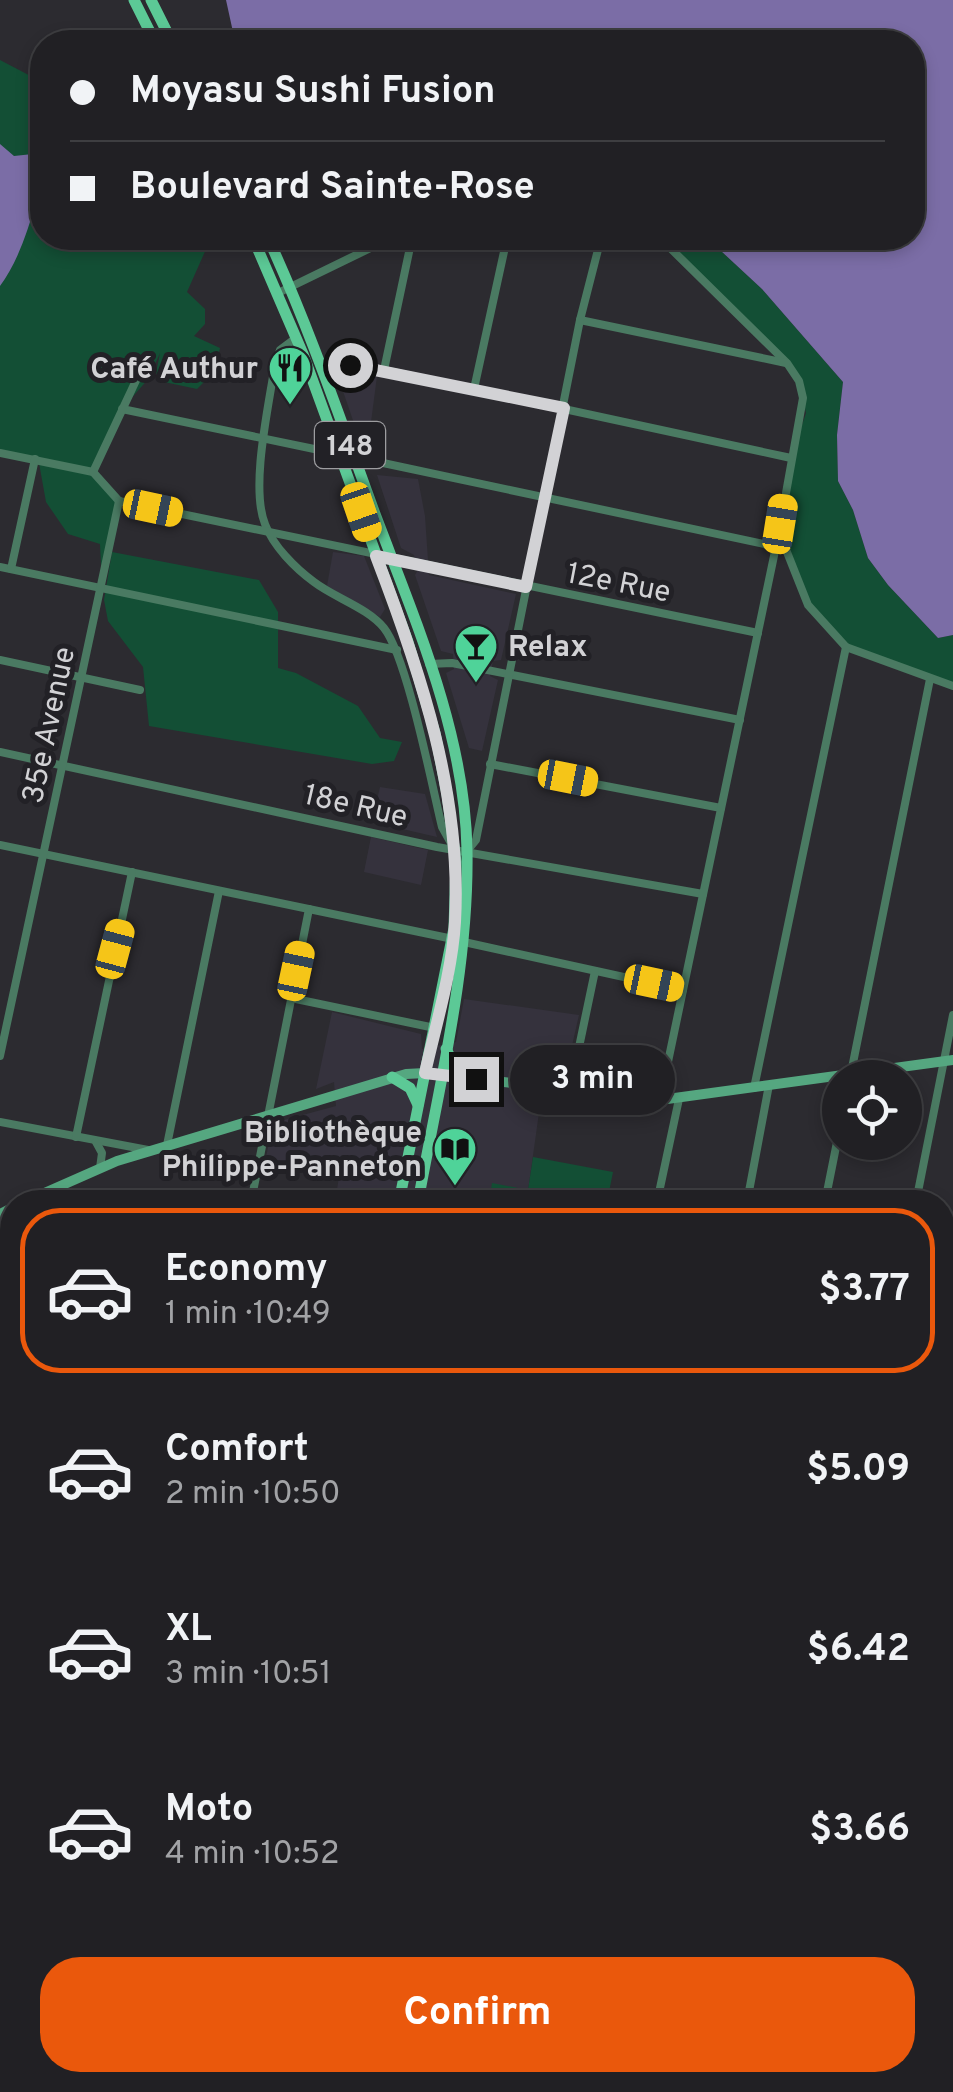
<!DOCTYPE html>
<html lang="en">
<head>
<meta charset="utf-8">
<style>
	body { margin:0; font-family:Overpass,sans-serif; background:#2d2d31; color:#f1f3f6; height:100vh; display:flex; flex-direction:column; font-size:38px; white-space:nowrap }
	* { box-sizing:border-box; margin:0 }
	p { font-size:32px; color:#a2a3a6 }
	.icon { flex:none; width:55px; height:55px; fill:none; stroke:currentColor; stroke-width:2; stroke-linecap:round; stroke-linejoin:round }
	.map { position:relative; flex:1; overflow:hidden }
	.panel { position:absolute; left:0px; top:1190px; width:955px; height:902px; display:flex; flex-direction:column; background:#212024; border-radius:40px 40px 0 0; box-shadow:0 5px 15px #0003,0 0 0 2px #3e3e41 }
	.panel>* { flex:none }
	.guide { position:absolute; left:30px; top:30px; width:895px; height:220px; border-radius:40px; box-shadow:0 5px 15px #0003,0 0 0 2px #3e3e41; display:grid; align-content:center; height:220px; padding:0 40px; background:#212024 }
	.tools { position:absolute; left:822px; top:1060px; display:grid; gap:20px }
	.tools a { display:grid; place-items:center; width:100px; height:100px; border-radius:50%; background:#212024; box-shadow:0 5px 15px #0003,0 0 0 2px #3e3e41; font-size:50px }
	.end { position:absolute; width:45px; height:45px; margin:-22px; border:12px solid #d2d2d5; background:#111; box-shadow:0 0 0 5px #111 }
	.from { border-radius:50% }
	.bubble { position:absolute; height:70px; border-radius:35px; background:#212024; box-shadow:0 5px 15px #0003,0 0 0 2px #3e3e41; font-size:32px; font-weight:700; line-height:70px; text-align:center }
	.car { position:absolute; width:30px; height:60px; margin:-30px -15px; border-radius:12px; box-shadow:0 0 8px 2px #0007; background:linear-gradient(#f5c518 24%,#345 0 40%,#f5c518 0 76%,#345 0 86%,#f5c518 0) }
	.guide b { display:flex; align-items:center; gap:35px; height:95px; font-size:38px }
	.guide b+b { border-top:2px solid #3e3e41 }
	.guide i { width:25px; height:25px; background:#f1f3f6 }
	ul { padding:18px 0 0; list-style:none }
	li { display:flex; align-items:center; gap:30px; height:165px; margin:0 20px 15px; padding:0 20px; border:5px solid transparent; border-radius:40px }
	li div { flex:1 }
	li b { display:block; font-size:38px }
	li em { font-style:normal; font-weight:700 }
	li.current { border-color:#ea580c }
	li>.icon { width:90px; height:90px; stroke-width:1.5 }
	.button { display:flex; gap:20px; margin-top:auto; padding:20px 40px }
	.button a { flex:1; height:115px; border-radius:40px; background:#ea580c; color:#fff; font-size:40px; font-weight:700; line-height:115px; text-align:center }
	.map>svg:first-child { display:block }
</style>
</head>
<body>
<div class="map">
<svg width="953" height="2092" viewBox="0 0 953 2092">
	<rect width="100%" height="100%" fill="#2c2b30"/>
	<g fill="#35323d">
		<polygon points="335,368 377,376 371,422 357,432"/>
		<polygon points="377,475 418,479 425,516 429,575 516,594 501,660 493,661 490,676 498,680 482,751 469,748 446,673 454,669 453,654 441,651 415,575 418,570 414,555 401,548"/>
		<polygon points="333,552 364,556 385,609 380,617 327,586"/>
		<polygon points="380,787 425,794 437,837 372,822"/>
		<polygon points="371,837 428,850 421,885 364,872"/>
		<polygon points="464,999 579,1015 565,1076 544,1077 528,1191 493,1184 489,1202 335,1202 339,1177 265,1162 273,1123 336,1106 334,1082 316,1089 332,1012 421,1034 422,1049 456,1042"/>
		<polygon points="943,1935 953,1938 953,2003 943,1999"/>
		<polygon points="151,2080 207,2080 233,2089 238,2080 259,2080 301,2091 148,2092"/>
		<polygon points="739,2080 788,2080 786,2089 737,2087"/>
	</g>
	<g fill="#134f35">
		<polygon points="0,60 42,82 42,238 211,238 187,292 205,309 205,324 194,336 220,348 214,372 197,389 164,382 156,373 160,353 149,378 122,409 93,472 116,501 102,586 100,544 68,534 46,502 39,463 0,453"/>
		<polygon points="661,238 707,238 762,289 843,382 837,435 838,481 853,510 868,558 888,585 938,638 953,635 953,686 846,647 808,605 779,532 791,458 806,413 799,381"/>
		<polygon points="112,552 259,580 278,612 278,668 296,673 358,706 380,738 402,742 394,761 372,764 149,726 143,667 108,621 104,600"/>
		<polygon points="533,1157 613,1172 607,1202 489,1202 492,1183 528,1190"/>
	</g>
	<g fill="#7b6da6">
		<polygon points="226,0 953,0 953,635 938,638 888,585 868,558 853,510 838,481 837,435 843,382 762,289 707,238 912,238 912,42 243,42 233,32"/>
		<path d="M0,144L14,156L42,153C42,192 24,254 0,286Z"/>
	</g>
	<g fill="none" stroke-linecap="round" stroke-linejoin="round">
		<polyline stroke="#7b6da6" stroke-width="2.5" points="402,2080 463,2092"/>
		<g stroke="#4a7a62" stroke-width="8">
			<polyline points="660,238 787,363 799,381 803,398 779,532 808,605 846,647 953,686"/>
			<polyline points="278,293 391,238"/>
			<polyline points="580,320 786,363"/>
			<path d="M296,338L280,350L275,364C269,405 250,487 265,524C273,546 295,568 314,582C335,598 368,608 384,628C407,657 432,786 442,827L452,845"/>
			<polyline points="321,365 334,362 384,370 791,458"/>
			<polyline points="384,370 412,238"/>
			<polyline points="474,389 507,238"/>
			<polyline points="122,409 319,450 338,449"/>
			<polyline points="0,453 93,472"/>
			<polyline points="357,463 369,460 778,547"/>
			<polyline points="93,472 140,372"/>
			<polyline points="93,472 119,501"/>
			<polyline points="119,501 758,633"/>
			<polyline points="0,567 397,650"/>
			<polyline points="11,569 35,459"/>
			<polyline points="0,660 140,690"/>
			<polyline points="429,664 452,663 740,720"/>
			<polyline points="0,752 437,847 703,894"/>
			<polyline points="490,764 721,808"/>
			<polyline points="0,845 453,939"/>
			<polyline points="467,851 476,840 580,320 601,238"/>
			<polyline points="464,942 683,990"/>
			<polyline points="291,998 435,1028"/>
			<polyline points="0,1056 119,501"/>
			<polyline points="850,1078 930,679"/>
			<polyline points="754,1088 846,647"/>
			<polyline points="570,1090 595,971"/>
			<polyline points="660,1100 779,532"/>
			<polyline points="0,1122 148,1150"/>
			<polyline points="76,1137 132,872"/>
			<polyline points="96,1142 102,1153 100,1168"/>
			<polyline points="167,1145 219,891"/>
			<polyline points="251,1202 309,909"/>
			<polyline points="657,1202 679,1099"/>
			<polyline points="747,1202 769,1085"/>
			<polyline points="825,1202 840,1127"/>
			<polyline points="916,1202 953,1015"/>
			<polyline points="0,1461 12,1389"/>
			<polyline points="0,1497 12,1499"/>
			<polyline points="942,1507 953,1455"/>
			<polyline points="942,1619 953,1621"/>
			<polyline points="12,1715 3,1763 5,1768 12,1771"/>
			<polyline points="942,1898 953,1847"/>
			<polyline points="0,2038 12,2039"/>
			<polyline points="295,2080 329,2092"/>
			<polyline points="827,2092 829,2080"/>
			<polyline points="910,2092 912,2080"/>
		</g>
		<g stroke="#55a780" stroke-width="10">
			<polyline points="24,1202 117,1161 406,1074 425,1073 660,1100 953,1060"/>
			<polyline points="0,1214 12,1208"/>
			<polyline points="942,2011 953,2015"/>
		</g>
		<g stroke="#5cc996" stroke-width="11">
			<polyline points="134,0 155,42"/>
			<polyline points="151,0 172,42"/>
			<polyline points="253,238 303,354 408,642 435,733 447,794 456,862 454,928 399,1202"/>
			<path d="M268,238C309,327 341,421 375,514C415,620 465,734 467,850C469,969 439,1086 418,1202"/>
			<polyline points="446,1049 456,1068 476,1079"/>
			<polyline points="392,1077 410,1088 418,1105"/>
			<polyline points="220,2092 223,2080"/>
		</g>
	</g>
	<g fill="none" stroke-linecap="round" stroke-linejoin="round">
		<path stroke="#d2d2d5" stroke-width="12" d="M350,365L564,408L526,587L376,556C421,673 462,795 455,922C452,972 436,1024 425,1073L476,1079"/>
	</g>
	<defs>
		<symbol id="restaurant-pin" viewBox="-11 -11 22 30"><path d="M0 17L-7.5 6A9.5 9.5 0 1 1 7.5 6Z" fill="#4fd399" stroke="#222126"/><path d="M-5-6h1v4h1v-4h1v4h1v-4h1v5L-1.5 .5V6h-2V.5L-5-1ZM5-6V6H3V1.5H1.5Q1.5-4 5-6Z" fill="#111"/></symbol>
		<symbol id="bar-pin" viewBox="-11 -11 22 30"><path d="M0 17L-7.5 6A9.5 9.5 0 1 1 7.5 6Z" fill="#4fd399" stroke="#222126"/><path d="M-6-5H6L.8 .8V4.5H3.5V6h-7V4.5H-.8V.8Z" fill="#111"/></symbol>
		<symbol id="library-pin" viewBox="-11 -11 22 30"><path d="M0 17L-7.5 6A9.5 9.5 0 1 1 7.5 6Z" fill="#4fd399" stroke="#222126"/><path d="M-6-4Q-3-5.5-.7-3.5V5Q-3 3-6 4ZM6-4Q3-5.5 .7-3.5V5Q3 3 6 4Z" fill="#111"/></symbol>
	</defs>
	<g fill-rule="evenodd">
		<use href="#restaurant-pin" x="265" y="343" width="50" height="68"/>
		<use href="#bar-pin" x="451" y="621" width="50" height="68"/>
		<use href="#library-pin" x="430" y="1124" width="50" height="68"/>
	</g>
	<g text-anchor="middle" stroke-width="10" stroke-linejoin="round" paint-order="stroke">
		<rect fill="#222126" stroke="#9d9da0" stroke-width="2.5" x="315" y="422" width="70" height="46" rx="8"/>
		<g font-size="28" font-weight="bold" fill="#d2d2d5">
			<text x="350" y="455">148</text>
		</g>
		<g font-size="30" font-weight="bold" fill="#d2d2d5" stroke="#222126" text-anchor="end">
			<text x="258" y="378">Café Authur</text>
			<text x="508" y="656" text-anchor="start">Relax</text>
			<text x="422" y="1142">Bibliothèque<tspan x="422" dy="34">Philippe-Panneton</tspan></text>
		</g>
		<g font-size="30" fill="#d2d2d5" stroke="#222126">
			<text transform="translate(619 582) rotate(11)" y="10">12e Rue</text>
			<text transform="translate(48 725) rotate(-78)" y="10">35e Avenue</text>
			<text transform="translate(356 805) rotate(13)" y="10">18e Rue</text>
		</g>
	</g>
</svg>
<div class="tools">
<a><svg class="icon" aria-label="locate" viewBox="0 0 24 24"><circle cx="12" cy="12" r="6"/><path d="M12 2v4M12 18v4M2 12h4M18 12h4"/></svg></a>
</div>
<i class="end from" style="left:350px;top:365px"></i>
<i class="end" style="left:476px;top:1079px"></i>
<div class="bubble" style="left:510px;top:1045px;width:165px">3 min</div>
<i class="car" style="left:153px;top:508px;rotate:102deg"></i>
<i class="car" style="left:361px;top:512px;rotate:161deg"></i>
<i class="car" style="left:780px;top:524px;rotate:9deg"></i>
<i class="car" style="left:568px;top:778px;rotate:101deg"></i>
<i class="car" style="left:115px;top:949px;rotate:15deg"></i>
<i class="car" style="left:296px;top:971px;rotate:12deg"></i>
<i class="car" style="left:654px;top:983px;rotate:102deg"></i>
<div class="guide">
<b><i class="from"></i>Moyasu Sushi Fusion</b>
<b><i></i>Boulevard Sainte-Rose</b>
</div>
<section class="panel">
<ul>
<li class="current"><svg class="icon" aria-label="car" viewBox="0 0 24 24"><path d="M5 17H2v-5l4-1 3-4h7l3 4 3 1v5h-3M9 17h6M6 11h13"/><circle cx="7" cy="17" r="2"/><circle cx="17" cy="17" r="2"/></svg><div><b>Economy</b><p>1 min · 10:49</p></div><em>$3.77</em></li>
<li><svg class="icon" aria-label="car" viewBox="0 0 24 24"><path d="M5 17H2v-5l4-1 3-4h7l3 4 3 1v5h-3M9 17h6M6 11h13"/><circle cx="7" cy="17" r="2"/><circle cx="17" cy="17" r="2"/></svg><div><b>Comfort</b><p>2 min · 10:50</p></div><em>$5.09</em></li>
<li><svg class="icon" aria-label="car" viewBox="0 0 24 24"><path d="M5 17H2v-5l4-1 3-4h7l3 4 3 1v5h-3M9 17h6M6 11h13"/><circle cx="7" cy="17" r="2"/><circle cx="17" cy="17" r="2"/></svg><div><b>XL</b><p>3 min · 10:51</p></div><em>$6.42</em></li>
<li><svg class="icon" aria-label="car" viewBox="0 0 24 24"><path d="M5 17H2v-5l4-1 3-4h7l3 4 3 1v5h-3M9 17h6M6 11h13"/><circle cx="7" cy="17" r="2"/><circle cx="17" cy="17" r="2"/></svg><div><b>Moto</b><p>4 min · 10:52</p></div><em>$3.66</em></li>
</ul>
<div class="button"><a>Confirm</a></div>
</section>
</div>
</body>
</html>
